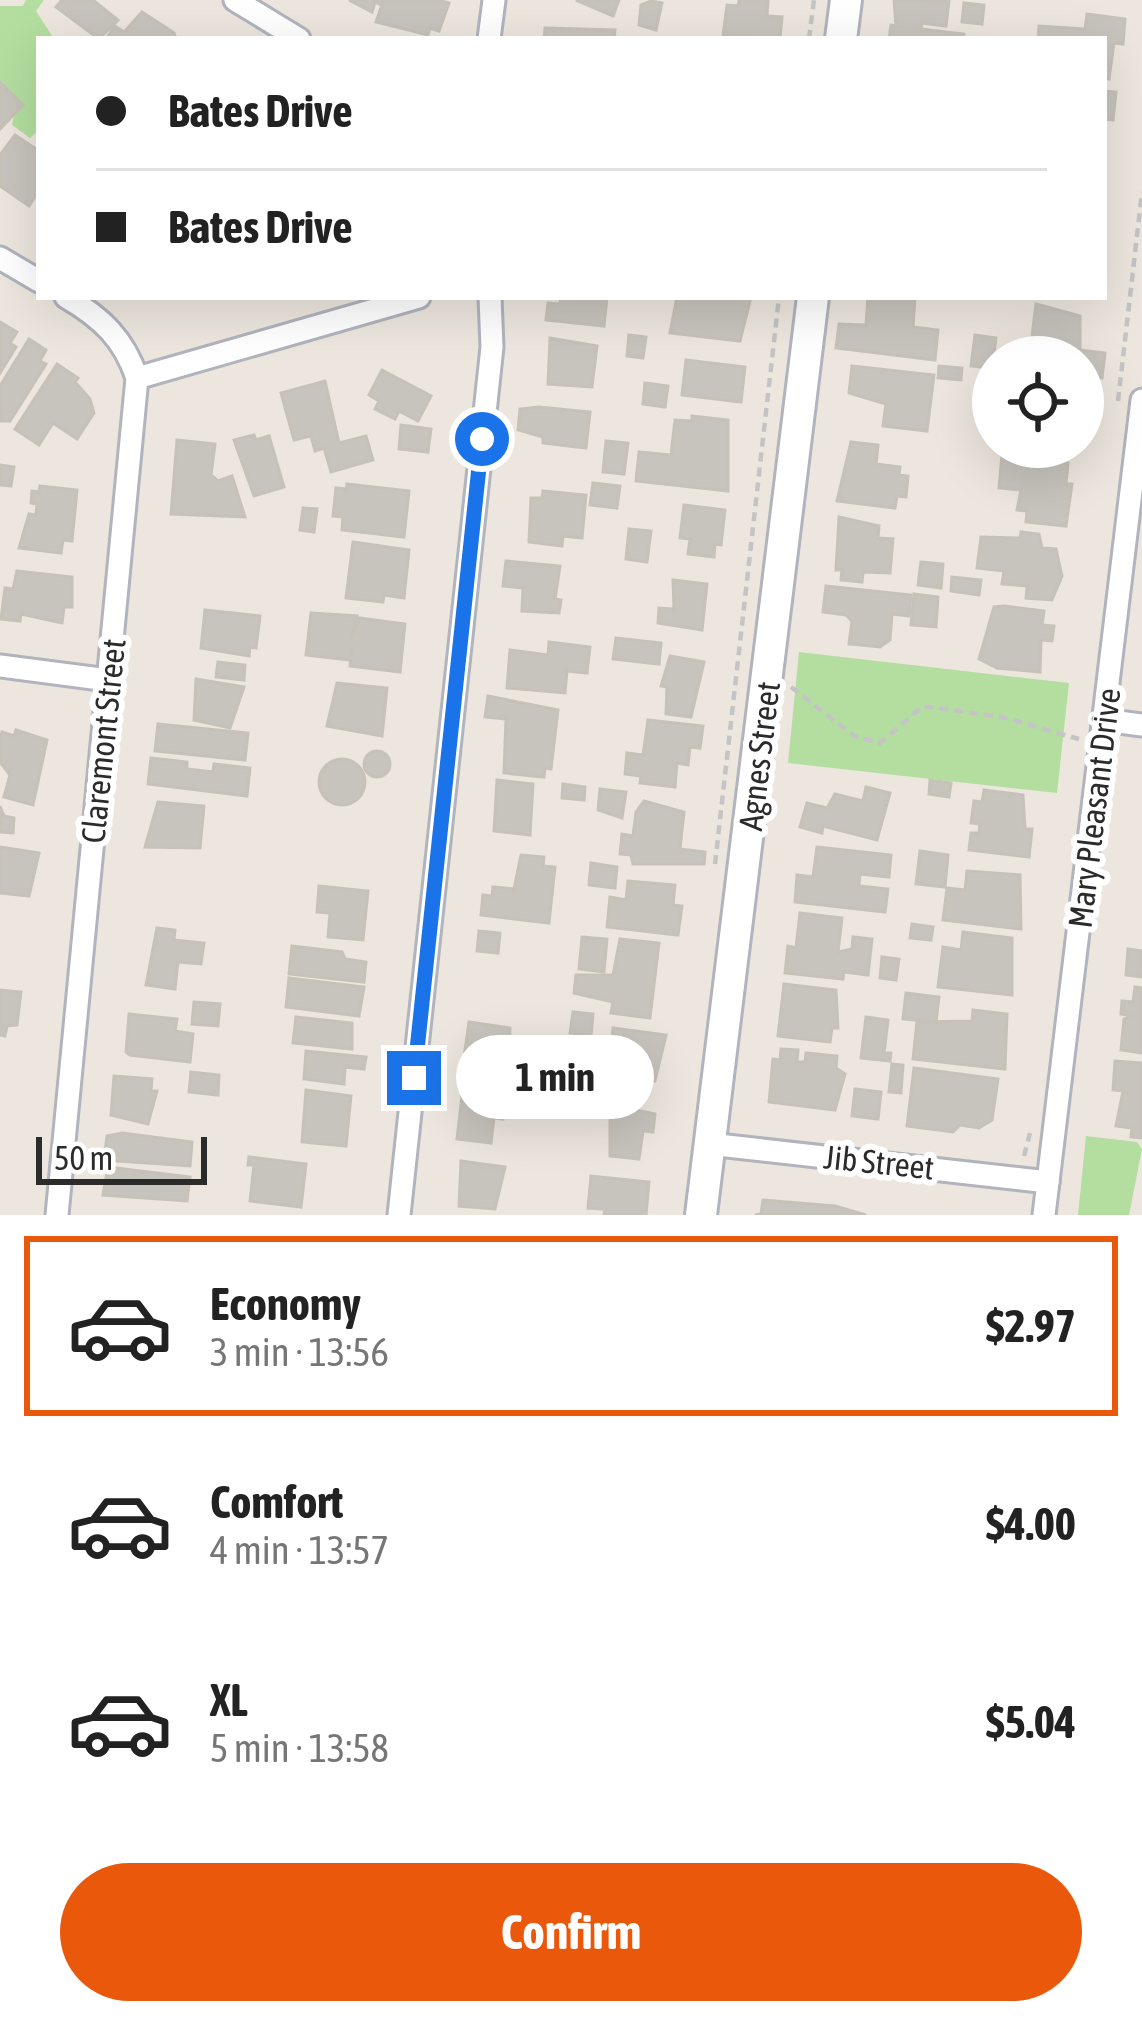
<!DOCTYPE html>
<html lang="en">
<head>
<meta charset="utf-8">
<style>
	body { margin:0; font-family:"Asap Condensed",sans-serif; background:#f2f2f2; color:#222; height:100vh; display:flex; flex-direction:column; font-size:45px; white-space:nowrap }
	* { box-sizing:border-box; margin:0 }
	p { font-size:39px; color:#767676 }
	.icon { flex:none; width:66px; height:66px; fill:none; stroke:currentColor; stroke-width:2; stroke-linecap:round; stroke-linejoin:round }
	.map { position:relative; height:1215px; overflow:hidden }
	.drawer { display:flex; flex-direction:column; background:#fff; flex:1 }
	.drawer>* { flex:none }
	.hud { position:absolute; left:36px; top:36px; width:1071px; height:264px; border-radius:0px; box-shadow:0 12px 48px #0002; display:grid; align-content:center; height:264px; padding:0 60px; background:#fff }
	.fabs { position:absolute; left:972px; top:336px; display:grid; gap:24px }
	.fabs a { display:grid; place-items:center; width:132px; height:132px; border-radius:50%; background:#fff; box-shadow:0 12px 48px #0002; font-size:60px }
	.scale { position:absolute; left:36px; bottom:30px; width:171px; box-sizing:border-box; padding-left:12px; border:6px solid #2b2b2b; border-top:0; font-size:33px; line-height:42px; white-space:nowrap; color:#2b2b2b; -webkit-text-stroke:9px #fff; paint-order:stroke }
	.end { position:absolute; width:54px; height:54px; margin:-27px; border:15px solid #1a73e8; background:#fff; box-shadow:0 0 0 6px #fff }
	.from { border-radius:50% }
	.bubble { position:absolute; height:84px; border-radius:42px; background:#fff; box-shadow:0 12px 48px #0002; font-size:39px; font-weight:700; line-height:84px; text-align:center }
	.hud b { display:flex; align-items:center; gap:42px; height:114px; font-size:45px }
	.hud b+b { border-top:3px solid #e0e0e0 }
	.hud i { width:30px; height:30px; background:#222 }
	ul { padding:21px 0 0; list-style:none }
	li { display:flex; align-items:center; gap:36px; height:180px; margin:0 24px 18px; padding:0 36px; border:6px solid transparent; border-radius:0px }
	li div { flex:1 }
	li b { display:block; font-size:45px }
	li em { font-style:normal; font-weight:700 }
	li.selected { border-color:#ea580c }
	li>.icon { width:108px; height:108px; stroke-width:1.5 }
	.primary-button { display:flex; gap:24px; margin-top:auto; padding:24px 60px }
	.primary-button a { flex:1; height:138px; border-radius:72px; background:#ea580c; color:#fff; font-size:48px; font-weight:700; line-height:138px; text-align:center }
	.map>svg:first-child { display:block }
</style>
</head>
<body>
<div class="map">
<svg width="1142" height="1215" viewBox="0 0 1142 1215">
	<rect width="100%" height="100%" fill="#ece6de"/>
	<g fill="#b3de9f">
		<polygon points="26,0 44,0 36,11 54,39 39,39 39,130 30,138 12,125 18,99 0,83 0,6 23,6"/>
		<polygon points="799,652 1069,683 1057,793 788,763"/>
		<polygon points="1086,1136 1137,1142 1142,1149 1129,1215 1078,1215"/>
	</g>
	<g fill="#c7c3bd" stroke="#c7c2b8" stroke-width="3">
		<polygon points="62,0 93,0 118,20 99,39 56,7"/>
		<polygon points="349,0 439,0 449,3 439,31 430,28 428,35 376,22 382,5 375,2 372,12"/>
		<polygon points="576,0 619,0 613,16"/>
		<polygon points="739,0 768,0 767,16 782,17 780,39 723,36 727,5 738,6"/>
		<polygon points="894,0 949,1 946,26 922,23 921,29 964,34 964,39 889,39 891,25 896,26"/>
		<polygon points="651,1 662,3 656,30 639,25 641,5"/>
		<polygon points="964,3 984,5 982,24 962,22"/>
		<polygon points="142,12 174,33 176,39 106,39 115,26 124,32"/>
		<polygon points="1087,14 1125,19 1123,44 1114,43 1109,79 1104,78 1104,39 1038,39 1039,26 1085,29"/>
		<polygon points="545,28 615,30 614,39 544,39"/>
		<polygon points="0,82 23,105 0,129"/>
		<polygon points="1104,91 1116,92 1113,120 1104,119"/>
		<polygon points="15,135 39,151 35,164 39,191 29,206 0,186 0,155"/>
		<polygon points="561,297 607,297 604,326 546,320 548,303 560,304"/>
		<polygon points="677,297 751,297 740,341 670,333"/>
		<polygon points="868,297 915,297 913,327 938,330 935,360 836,348 839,324 866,325"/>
		<polygon points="1036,304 1080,316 1080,350 1105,353 1102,378 1083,375 1083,357 1042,357 1044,346 1031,344"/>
		<polygon points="0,322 17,332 10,343 16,347 0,373"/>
		<polygon points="629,335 646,337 643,358 627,356"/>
		<polygon points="975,335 996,338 992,368 971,366"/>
		<polygon points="550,338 597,346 592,387 548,384"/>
		<polygon points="29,339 46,350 40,361 46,364 10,421 1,421 0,386"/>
		<polygon points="686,360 745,367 741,402 682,395"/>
		<polygon points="57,364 78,378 75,382 90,399 94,413 77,439 53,423 39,445 15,429"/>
		<polygon points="852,366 934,375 927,431 883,426 886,404 849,393"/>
		<polygon points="939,366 962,368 961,380 938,378"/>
		<polygon points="382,370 431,396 418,421 399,411 395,419 375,409 379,401 369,395"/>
		<polygon points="325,381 339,443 366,436 373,460 331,472 324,448 315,451 311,436 294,440 281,393"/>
		<polygon points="645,383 668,386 665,407 643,404"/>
		<polygon points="539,407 590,412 586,448 543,443 543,437 518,430 520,409"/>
		<polygon points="692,416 728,420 728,491 636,481 639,452 671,455 675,420 692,421"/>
		<polygon points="401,425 431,429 428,452 399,449"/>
		<polygon points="254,435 256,440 269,436 284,487 254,496 234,440"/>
		<polygon points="177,440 215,444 211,475 218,481 232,476 245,517 171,514"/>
		<polygon points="606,441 628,443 624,474 603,472"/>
		<polygon points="851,442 878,445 876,464 900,467 899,475 908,476 906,497 897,496 895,508 837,501"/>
		<polygon points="1002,455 1068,463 1066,484 1072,484 1066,526 1026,522 1027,511 1017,510 1021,490 999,488"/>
		<polygon points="0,465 14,467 11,486 0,485"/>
		<polygon points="593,483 620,486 617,508 590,505"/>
		<polygon points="347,484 409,491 404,537 342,530 343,517 333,516 336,488 346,489"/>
		<polygon points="40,486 77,490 72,541 63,540 61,553 19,548 29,514 36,515 37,504 31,503 32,491 39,492"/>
		<polygon points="543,491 586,495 582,538 563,536 562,546 529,542 531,498 542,498"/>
		<polygon points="684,505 725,510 721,545 715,544 714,557 688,554 690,539 680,538"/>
		<polygon points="303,508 317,509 314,532 300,530"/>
		<polygon points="839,517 879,526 878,538 893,539 890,573 863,572 862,582 841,580 842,570 836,570"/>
		<polygon points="629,529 651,531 647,562 626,559"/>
		<polygon points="1021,532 1039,534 1042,548 1056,549 1062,576 1052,600 1026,598 1027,586 1002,584 1004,571 977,568 981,537 1020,538"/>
		<polygon points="353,542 409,550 404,598 384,595 383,602 346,598"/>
		<polygon points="506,561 560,566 555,599 561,600 559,613 522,611 523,588 503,586"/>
		<polygon points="921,562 943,564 941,588 918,585"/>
		<polygon points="17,571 72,577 72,607 64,607 62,623 21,614 20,621 1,619 5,588 13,589"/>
		<polygon points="952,577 981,580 979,595 951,591"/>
		<polygon points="673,580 707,584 702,630 658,623 659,608 674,609"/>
		<polygon points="826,586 911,595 909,616 892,614 890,640 880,647 849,644 852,621 846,615 823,612"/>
		<polygon points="914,594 938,597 936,627 911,625"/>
		<polygon points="1004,606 1044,611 1042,625 1054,626 1052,641 1041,640 1040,672 997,668 979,659 994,607"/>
		<polygon points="205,610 260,616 256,648 250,647 249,656 201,648"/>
		<polygon points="311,613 357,616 352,638 359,618 405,624 400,672 350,666 352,646 350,660 306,655"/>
		<polygon points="616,638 661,643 659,664 613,659"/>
		<polygon points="549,642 590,647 587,673 567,671 565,693 507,688 510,650 548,655"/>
		<polygon points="670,656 704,662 691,717 666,714 667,687 661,686"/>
		<polygon points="218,662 245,665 244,680 216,677"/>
		<polygon points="196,679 244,687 230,728 194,720"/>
		<polygon points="337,683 387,688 382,736 327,726"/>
		<polygon points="488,696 558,710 551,769 545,768 544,777 504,773 506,719 485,717"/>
		<polygon points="648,720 703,726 700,748 690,747 688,765 677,763 675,787 640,783 641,776 625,774 627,753 643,755"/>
		<polygon points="158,724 248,733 245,760 155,751"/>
		<polygon points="16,730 47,740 33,805 4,797 10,775 0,762 0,739 2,732 14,736"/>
		<circle cx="377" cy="764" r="13"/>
		<polygon points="151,758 187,762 187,769 213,772 214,764 250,768 247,796 148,784"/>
		<circle cx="342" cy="782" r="23"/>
		<polygon points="497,780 533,784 530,835 494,831"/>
		<polygon points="930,780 951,783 949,797 929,794"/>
		<polygon points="563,784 585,787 584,800 562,798"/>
		<polygon points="866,787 890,793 877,840 823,826 822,833 800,827 807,803 827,808 835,794 863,801"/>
		<polygon points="600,789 626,792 622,818 598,810"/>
		<polygon points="984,790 1023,795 1025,829 1032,829 1029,857 969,850 971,833 979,833 980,824 971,823 974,801 982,802"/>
		<polygon points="644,801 684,812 680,849 705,852 704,864 633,864 631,855 620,854 622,834 633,836 636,812"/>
		<polygon points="158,802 204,806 200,848 145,847"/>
		<polygon points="0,806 4,816 14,818 13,833 0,832"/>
		<polygon points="0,847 39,853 29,896 0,893"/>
		<polygon points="817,847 891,855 889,877 860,874 859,886 888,889 885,912 795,902 797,875 813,877"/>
		<polygon points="920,851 948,855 945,887 916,884"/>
		<polygon points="521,855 544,857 543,866 555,867 549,923 481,915 483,895 492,896 493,887 514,889"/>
		<polygon points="591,863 617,867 615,888 589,885"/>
		<polygon points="967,871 1020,875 1021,929 943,920 947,888 965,890"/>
		<polygon points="628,881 675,885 673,905 682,906 678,935 607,927 610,897 626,900"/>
		<polygon points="319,886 368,891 363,940 328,937 330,913 317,912"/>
		<polygon points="800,913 842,918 838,952 852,949 853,937 872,939 868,975 844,972 843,979 785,973 788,946 796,948"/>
		<polygon points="912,924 933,927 931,940 910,938"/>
		<polygon points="157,928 175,930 174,940 204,943 201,964 178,962 175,989 146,985"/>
		<polygon points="479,931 500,933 498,953 477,951"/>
		<polygon points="963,932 1012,938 1012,995 938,987 943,947 961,950"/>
		<polygon points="582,937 607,939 604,972 579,969"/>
		<polygon points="620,939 659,943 650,1018 611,1013 613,1002 574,993 576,975 613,975"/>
		<polygon points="292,946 342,952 345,959 366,962 364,982 289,974"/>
		<polygon points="1128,949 1142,951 1142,977 1126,975"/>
		<polygon points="882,957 899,959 896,980 880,978"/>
		<polygon points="289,978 364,987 359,1016 286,1007"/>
		<polygon points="784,984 836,990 838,1028 832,1028 830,1042 778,1036"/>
		<polygon points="1135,987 1142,988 1142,1053 1121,1050 1124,1019 1132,1016 1121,1014 1122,1001 1133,1002"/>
		<polygon points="0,990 21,992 17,1025 7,1026 5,1036 0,1035"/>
		<polygon points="906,993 939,997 936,1022 903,1019"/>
		<polygon points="194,1002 220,1004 218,1026 192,1024"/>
		<polygon points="973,1010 1007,1014 1005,1069 913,1059 917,1022 972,1021"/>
		<polygon points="573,1012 593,1014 591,1036 570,1033"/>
		<polygon points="129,1014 177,1019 175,1031 193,1034 190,1062 130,1055 126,1052"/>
		<polygon points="296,1017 352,1023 352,1049 293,1043"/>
		<polygon points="866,1017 888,1020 884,1053 891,1053 890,1061 861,1058"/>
		<polygon points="469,1022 510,1028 509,1071 463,1064"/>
		<polygon points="613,1028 666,1035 655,1081 624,1078 626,1055 610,1053"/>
		<polygon points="781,1049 798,1050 797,1062 805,1062 806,1053 837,1056 836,1068 845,1074 835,1110 769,1102 773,1059 780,1060"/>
		<polygon points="306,1051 366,1057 364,1069 345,1067 344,1084 304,1079"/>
		<polygon points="1115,1061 1142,1063 1142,1138 1131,1137 1132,1128 1116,1126 1123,1091 1113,1090"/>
		<polygon points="892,1064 903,1065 901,1093 889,1092"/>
		<polygon points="914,1068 998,1079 992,1120 979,1128 960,1125 953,1132 907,1126"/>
		<polygon points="191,1072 219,1075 218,1095 189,1092"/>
		<polygon points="114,1076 152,1079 151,1091 157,1091 148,1124 111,1115"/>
		<polygon points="463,1087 506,1092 503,1119 494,1118 491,1143 457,1139"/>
		<polygon points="855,1089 881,1092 878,1119 852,1116"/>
		<polygon points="306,1090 351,1096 346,1146 302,1142"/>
		<polygon points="616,1106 655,1114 653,1132 643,1131 639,1159 610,1156 610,1108"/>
		<polygon points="122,1133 192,1142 190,1166 104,1160 107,1136"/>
		<polygon points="249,1157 306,1164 301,1207 250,1201 254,1165 248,1165"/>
		<polygon points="461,1161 505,1167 495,1209 459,1206"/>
		<polygon points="108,1167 190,1177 187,1201 103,1195"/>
		<polygon points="591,1176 649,1182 646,1215 604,1215 605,1209 588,1208"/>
		<polygon points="763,1200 835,1206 866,1215 755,1215 761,1214"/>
	</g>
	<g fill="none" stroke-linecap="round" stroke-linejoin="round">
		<defs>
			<g id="street">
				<polyline points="235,0 299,39"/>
				<polyline points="489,39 494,0"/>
				<polyline points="0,258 39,281"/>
				<polyline points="137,378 419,297"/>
				<polyline points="0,666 108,680"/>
				<polyline points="1104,720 1142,725"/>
				<polyline points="709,1144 1048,1182"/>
				<path d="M57,1215L137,378C124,339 102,318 66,297"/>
				<polyline points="399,1215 492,347 490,297"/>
				<polyline points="1044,1215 1142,400"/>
			</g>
			<g id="secondary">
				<polyline points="841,39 846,0"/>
				<polyline points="701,1215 813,297"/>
			</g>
		</defs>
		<use href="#street" stroke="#b1b4bd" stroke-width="27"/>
		<use href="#secondary" stroke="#b1b4bd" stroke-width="36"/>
		<g stroke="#c4c4c4" stroke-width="4.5" stroke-dasharray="9 6" stroke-linecap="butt">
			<polyline points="809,39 814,0"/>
			<polyline points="1118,401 1142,192"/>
			<polyline points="791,687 854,736 880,743 923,706 1002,717 1079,739"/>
			<polyline points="715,864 779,297"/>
			<polyline points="1024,1156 1030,1133"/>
		</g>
		<use href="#street" stroke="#fff" stroke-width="21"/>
		<use href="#secondary" stroke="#fff" stroke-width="30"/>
	</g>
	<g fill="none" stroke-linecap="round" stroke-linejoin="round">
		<polyline stroke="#1a73e8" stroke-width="15" points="414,1078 482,439"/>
	</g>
	<g text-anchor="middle" stroke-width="12" stroke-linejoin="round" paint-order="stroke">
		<g font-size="33" fill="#2b2b2b" stroke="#fff">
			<text transform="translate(103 741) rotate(-84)" y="12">Claremont Street</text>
			<text transform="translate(759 756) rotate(-83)" y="12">Agnes Street</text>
			<text transform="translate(1094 808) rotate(-83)" y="12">Mary Pleasant Drive</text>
			<text transform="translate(879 1162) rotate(6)" y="12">Jib Street</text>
		</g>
	</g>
</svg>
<div class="fabs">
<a><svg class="icon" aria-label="locate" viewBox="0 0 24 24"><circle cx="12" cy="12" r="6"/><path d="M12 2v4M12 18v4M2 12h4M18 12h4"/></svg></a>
</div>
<div class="scale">50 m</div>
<i class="end from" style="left:482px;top:439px"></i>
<i class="end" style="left:414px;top:1078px"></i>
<div class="bubble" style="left:456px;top:1035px;width:198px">1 min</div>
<div class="hud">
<b><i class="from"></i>Bates Drive</b>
<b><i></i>Bates Drive</b>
</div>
</div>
<section class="drawer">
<ul>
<li class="selected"><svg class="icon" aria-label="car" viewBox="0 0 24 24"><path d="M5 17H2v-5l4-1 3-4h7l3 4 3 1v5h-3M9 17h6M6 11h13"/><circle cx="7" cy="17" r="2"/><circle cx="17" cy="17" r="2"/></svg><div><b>Economy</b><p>3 min · 13:56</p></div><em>$2.97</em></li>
<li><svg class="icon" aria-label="car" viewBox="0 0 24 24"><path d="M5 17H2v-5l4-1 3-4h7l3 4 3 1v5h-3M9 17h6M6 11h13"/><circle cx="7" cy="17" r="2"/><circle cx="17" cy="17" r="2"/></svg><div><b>Comfort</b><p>4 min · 13:57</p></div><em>$4.00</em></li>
<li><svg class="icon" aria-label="car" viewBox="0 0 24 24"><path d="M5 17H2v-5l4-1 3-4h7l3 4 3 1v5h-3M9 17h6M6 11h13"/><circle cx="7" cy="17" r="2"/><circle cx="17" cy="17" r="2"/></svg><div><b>XL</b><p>5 min · 13:58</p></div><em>$5.04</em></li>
</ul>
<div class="primary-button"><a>Confirm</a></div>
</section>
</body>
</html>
